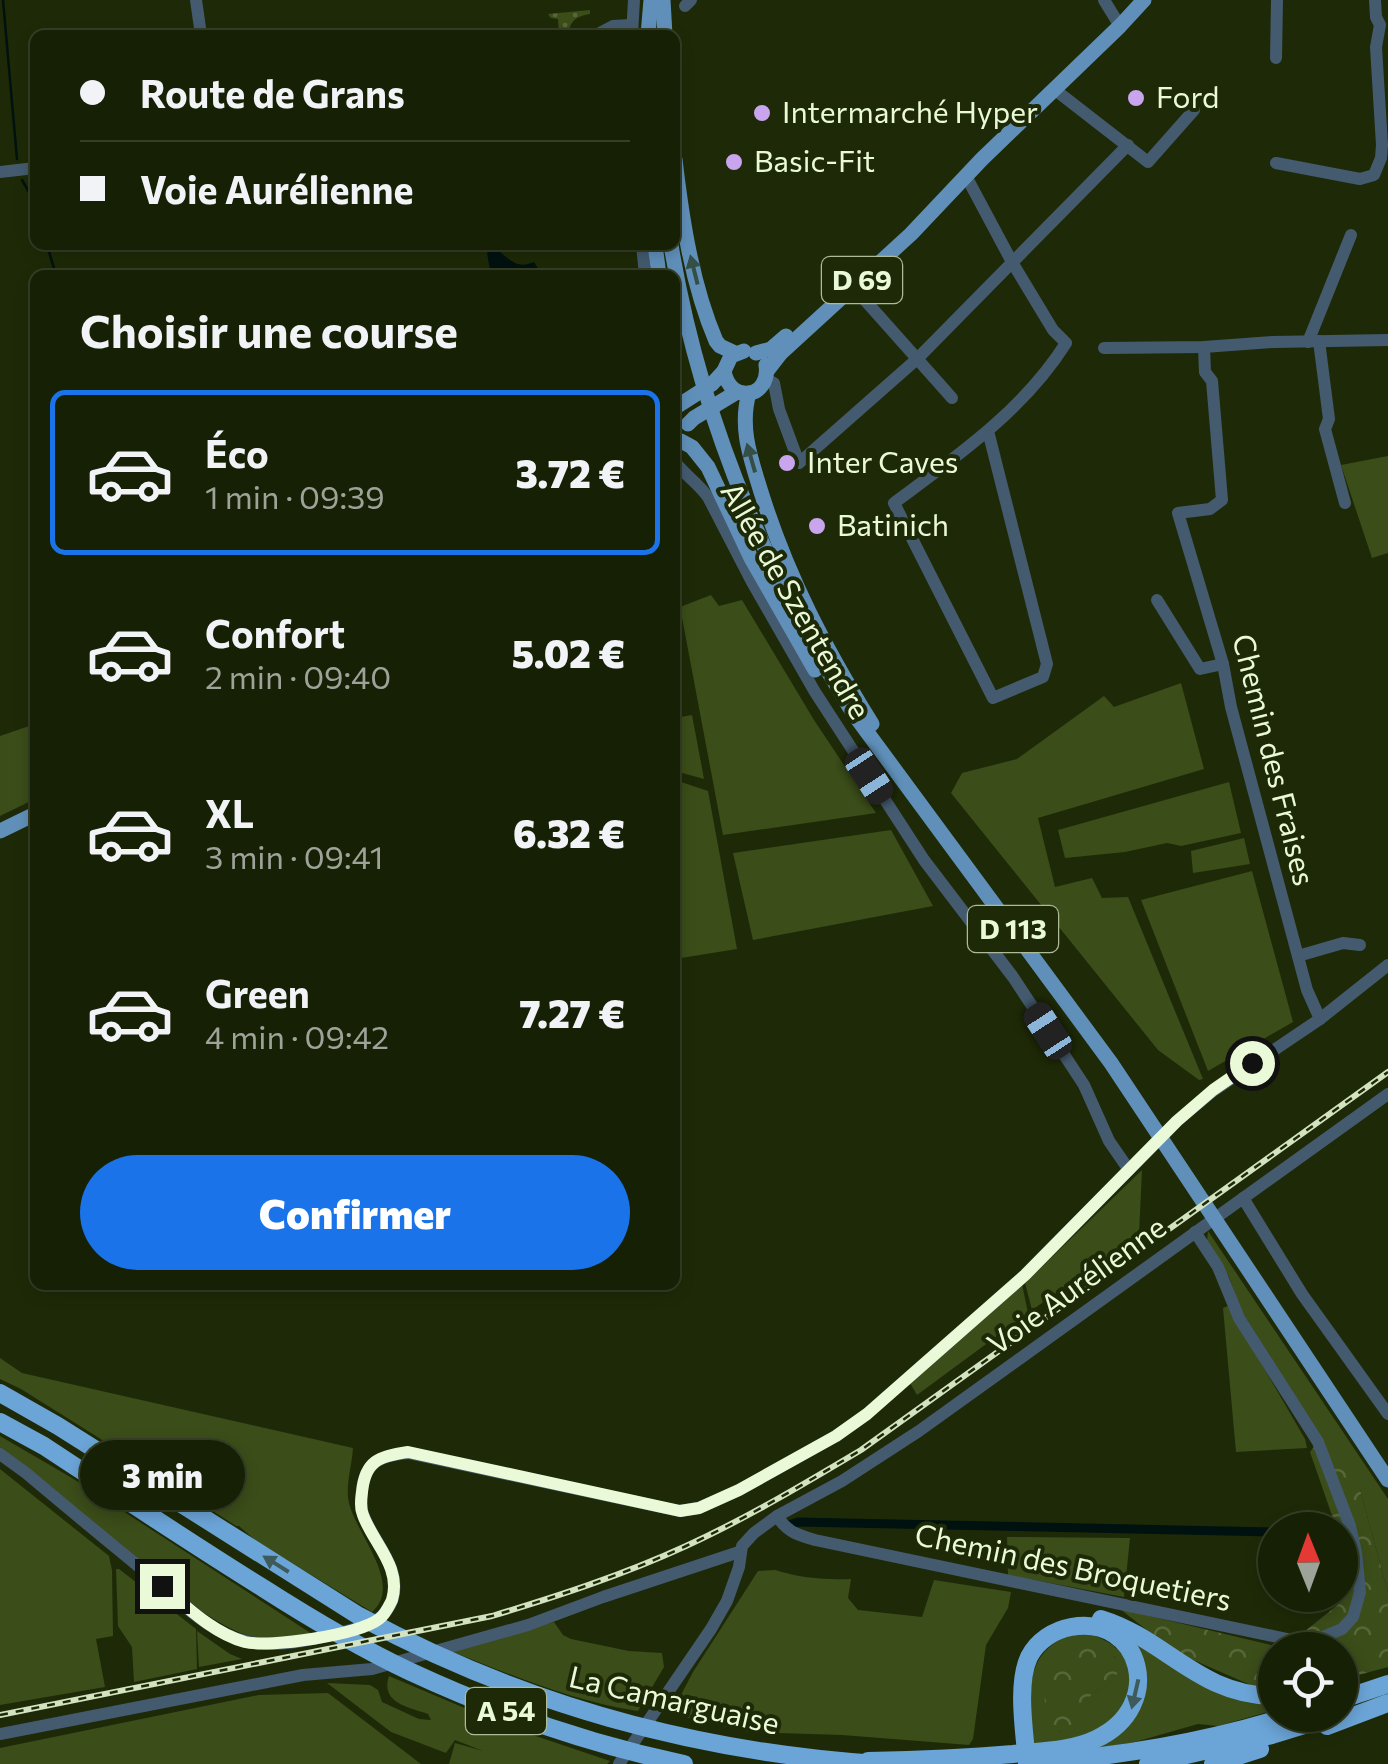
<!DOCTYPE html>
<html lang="fr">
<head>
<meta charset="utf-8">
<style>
	body { margin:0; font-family:Commissioner,sans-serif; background:#1f280f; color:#f1f3f6; height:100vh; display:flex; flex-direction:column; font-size:38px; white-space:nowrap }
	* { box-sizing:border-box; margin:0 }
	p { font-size:32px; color:#9ea39a }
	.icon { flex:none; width:55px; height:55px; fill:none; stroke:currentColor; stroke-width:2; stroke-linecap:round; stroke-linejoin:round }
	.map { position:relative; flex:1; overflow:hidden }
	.sheet { position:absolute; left:30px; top:270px; width:650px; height:1020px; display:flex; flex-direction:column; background:#162005; border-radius:15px; box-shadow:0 5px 15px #0003,0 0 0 2px #353e27 }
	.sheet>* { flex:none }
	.hud { position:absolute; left:30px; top:30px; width:650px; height:220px; border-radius:15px; box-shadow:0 5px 15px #0003,0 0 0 2px #353e27; display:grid; align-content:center; height:220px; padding:0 50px; background:#162005 }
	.needle { width:65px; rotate:359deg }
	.controls { position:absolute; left:1258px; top:1512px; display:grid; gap:20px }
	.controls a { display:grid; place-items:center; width:100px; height:100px; border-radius:50%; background:#162005; box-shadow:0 5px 15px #0003,0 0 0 2px #353e27; font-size:50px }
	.end { position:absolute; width:45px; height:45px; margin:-22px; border:12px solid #eaf9d7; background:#111; box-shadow:0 0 0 5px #111 }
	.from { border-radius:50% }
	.bubble { position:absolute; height:70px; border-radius:35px; background:#162005; box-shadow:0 5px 15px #0003,0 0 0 2px #353e27; font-size:32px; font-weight:800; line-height:70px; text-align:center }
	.car { position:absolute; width:30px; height:60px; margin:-30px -15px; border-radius:12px; box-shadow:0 0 8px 2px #0007; background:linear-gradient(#222 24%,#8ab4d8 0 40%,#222 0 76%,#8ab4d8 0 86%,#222 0) }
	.hud b { display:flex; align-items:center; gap:35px; height:95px; font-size:38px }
	.hud b+b { border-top:2px solid #353e27 }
	.hud i { width:25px; height:25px; background:#f1f3f6 }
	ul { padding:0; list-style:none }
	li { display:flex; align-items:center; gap:30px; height:165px; margin:0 20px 15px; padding:0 30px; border:5px solid transparent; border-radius:15px }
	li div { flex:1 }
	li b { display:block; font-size:38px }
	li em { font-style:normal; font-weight:800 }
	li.on { border-color:#1a73e8 }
	li>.icon { width:90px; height:90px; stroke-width:1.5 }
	h2 { padding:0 50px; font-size:45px; line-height:120px }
	.primary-button { display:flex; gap:20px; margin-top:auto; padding:20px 50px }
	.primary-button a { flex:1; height:115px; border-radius:60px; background:#1a73e8; color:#fff; font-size:40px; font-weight:800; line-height:115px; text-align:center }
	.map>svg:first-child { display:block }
</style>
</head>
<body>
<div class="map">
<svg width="1388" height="1764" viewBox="0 0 1388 1764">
	<defs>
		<pattern id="forest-crowns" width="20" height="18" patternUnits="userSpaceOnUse" patternTransform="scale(2.5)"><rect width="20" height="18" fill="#3b4d19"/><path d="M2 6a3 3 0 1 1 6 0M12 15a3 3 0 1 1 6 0" fill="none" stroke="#58673a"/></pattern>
		<pattern id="park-dots" width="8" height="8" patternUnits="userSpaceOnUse" patternTransform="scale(2.5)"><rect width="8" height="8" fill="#3b4d19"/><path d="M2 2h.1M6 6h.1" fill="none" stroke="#58673a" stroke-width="1.8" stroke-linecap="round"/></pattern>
	</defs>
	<rect width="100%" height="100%" fill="#1e2a07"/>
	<g fill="#3b4d19" fill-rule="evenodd">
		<polygon points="1388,456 1388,553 1372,558 1341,465"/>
		<polygon points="711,595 719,606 742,600 814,720 876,813 723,835 680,607"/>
		<polygon points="1181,683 1204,769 1038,818 1055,887 1092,878 1102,898 1128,897 1203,1079 1199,1080 1158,1050 951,793 962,773 1017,759 1104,696 1114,707"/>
		<polygon points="692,715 704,779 675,771 675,718"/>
		<polygon points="35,724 35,799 0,816 0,736"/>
		<polygon points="675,780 708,791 737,949 675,959"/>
		<polygon points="1229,782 1241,833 1181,846 1167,843 1125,852 1065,858 1058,830"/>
		<polygon points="891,830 933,906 753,940 733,853"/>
		<polygon points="1244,838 1250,864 1193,873 1191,851"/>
		<polygon points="1252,871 1293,1022 1208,1071 1141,900"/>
		<polygon points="1142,1170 1139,1235 1032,1310 1025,1283"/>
		<polygon points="1208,1231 1388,1499 1388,1593 1360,1489 1321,1438 1241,1310 1229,1277 1207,1241"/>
		<polygon points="1022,1284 1028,1313 917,1395 910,1383"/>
		<polygon points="1228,1306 1305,1439 1307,1448 1236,1452 1223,1308"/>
		<path d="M0,1358L22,1373L353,1448C352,1465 345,1487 349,1503C356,1534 404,1584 372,1612L256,1541L239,1526H236L151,1471L141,1461L139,1463L21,1389L0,1379Z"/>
		<path d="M0,1436L72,1478L312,1634C261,1641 249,1642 204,1613L0,1451Z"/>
		<polygon points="0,1469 109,1556 112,1570 113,1636 96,1639 105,1687 0,1705"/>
		<polygon points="1007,1537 1130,1538 1124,1597 1008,1575"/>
		<polygon points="116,1569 119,1569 196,1629 197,1669 134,1682 132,1647 118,1626"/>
		<path d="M775,1570C801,1578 824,1580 851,1579L848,1598L858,1610L922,1617L934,1580L1011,1592L1008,1608L986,1645L973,1739L969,1745L842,1735L748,1732L671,1714L693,1672L758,1571Z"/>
		<path d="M554,1622L563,1635L571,1639L629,1651L662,1653L664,1667L638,1711C574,1702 512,1675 453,1652L451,1649Z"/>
		<polygon points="197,1631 230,1654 242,1659 199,1667"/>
		<path d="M1080,1632C1114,1638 1141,1661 1127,1698C1124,1705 1120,1714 1115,1718C1091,1738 1062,1741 1033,1745C1030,1695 1020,1648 1080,1632ZM1114,1656L1119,1666C1113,1691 1097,1684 1086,1701C1077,1715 1077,1726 1059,1732Z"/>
		<polygon points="1132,1637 1275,1702 1275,1710 1218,1726 1198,1724 1135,1742 1092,1749 1135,1716"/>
		<path d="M389,1676L512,1728L610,1761L607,1764H449L455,1743L483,1751L455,1740L446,1753L391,1732L327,1683L370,1685L378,1690L382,1702L419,1719L431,1720L428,1714C408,1707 380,1703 389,1676Z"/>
		<polygon points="328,1693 421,1764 0,1764 0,1748 259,1695"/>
	</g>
	<g fill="url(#forest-crowns)">
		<polygon points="1321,1438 1353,1474 1360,1489 1388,1593 1388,1667 1340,1680 1340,1650 1275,1650 1275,1687 1253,1686 1175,1652 1120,1609 1284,1648 1340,1603 1340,1530 1337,1530 1310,1452"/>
		<path d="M1093,1643C1105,1647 1113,1654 1120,1665C1114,1690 1099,1684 1087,1700C1081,1709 1080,1722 1070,1728C1067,1730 1058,1732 1054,1733C1041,1715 1040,1662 1061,1649C1070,1643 1082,1644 1093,1643Z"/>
	</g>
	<path fill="url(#park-dots)" d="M590,10V14C576,16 570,21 568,35H559L558,19L551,18L548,14Z"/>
	<path fill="#001210" d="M496,249C510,259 516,270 534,262L540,272L539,275H491L487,253Z"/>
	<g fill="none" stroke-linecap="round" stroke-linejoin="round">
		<g stroke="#001210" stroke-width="2.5">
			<polyline points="3,0 17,159"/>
			<polyline points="22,180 35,202"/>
			<polyline points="47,245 56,275"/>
		</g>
		<g stroke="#001210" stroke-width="9">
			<polyline points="34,828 35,830"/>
			<polyline points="785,1526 798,1522 1275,1532"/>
		</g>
		<g stroke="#445b6f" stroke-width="12">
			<polyline points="196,0 201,35"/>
			<polyline points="1104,0 1120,26"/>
			<polyline points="685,6 691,0"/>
			<polyline points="596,35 613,26 632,25"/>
			<polyline points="632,35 634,0"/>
			<polyline points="1276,58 1277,0"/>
			<polyline points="1054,89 1148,162 1194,110"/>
			<polyline points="1276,163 1360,179 1374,175 1381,158 1382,145 1376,47 1380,25 1376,17 1375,0"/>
			<polyline points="0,172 35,168"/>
			<path d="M966,176L1012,262L1053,330L1066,343C1024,410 956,457 894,503L993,698L1043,677L1047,664L988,431"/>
			<polyline points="642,245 645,275"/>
			<polyline points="847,280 952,398"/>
			<polyline points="1319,341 1329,419 1325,429 1345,503"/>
			<polyline points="1308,342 1351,235"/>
			<polyline points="1204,347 1205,372 1212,381 1222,500 1210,509 1178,513 1223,664 1231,707 1307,990 1320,1019"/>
			<polyline points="1104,348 1204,347 1273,342 1388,340"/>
			<polyline points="766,379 774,383 779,409 799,463 917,359 1128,145"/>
			<path d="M675,462C685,475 699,484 708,497L752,582L815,692L924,860L1013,977L1084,1085L1109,1141L1129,1170"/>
			<polyline points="1157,600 1200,669 1223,664"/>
			<polyline points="1298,956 1343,943 1360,945"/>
			<polyline points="1243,1198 1302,1294 1388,1414"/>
			<path d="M0,1454L26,1473C65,1506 104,1538 143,1570C174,1596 208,1634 249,1642C278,1648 311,1640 339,1633C361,1627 386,1623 393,1598C401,1565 372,1541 363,1514C360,1506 361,1499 362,1491C365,1461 380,1456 408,1453L679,1511L699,1508L739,1490L836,1436L867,1414L1025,1275L1177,1121L1213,1091L1320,1019L1388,965"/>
			<path d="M777,1516C787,1532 798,1535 815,1540L1292,1640L1318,1639L1342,1629L1353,1617L1360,1592L1356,1552L1350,1526L1318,1442L1239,1318L1218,1267L1195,1232"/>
			<polyline points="0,1734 303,1675 372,1669 528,1625 603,1597 739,1552"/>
			<polyline points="619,1764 711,1629 727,1601 739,1567 742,1546 754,1533 777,1516 842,1481 919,1431 1388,1094"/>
		</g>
		<g stroke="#6090ba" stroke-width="15">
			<polyline points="663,0 665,35"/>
			<polyline points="648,35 651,0"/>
			<path d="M675,159C682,220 692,285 716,341L720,346L735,353"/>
			<polyline points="655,245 659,275"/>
			<path d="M671,245C699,413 764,569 853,713L1111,1063L1388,1480"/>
			<polyline points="756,353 771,349 786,336"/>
			<path d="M724,371C730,405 771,398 766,365"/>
			<polyline points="767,371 781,353 911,234 982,159 1120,26 1144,0"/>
			<path d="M749,393C739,428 751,459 761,492C788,578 825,648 872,724"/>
			<polyline points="676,407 712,384 724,371 731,356 744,351"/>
			<polyline points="688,424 694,418 737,392"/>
			<polyline points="681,441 692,447 708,467 751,558 815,670"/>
			<polyline points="0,831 35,814"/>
		</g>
		<g stroke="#6ba4d7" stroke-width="18">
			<path d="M0,1393L58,1426L359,1616C519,1703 695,1752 877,1764"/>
			<path d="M0,1422L44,1446C117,1494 189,1542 263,1588C310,1618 358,1647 409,1671C497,1712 589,1744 684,1764"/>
			<path d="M1101,1619C1166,1639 1199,1696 1275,1696"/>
			<polyline points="1340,1700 1388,1684"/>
			<polyline points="1327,1726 1388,1703"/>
			<path d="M868,1761C916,1760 965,1758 1013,1754C1040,1751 1071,1751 1096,1739C1167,1706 1141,1614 1071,1627C1054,1630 1037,1641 1029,1657C1016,1685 1025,1734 1027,1764"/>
			<path d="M1038,1762C1124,1756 1209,1741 1292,1715"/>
			<polyline points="1148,1764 1272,1735 1337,1715"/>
			<polyline points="1213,1764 1260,1749"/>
		</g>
		<defs>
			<path id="rail" d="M0,1715L492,1616C558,1596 623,1575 686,1546C747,1518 804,1484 861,1450L1388,1072"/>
		</defs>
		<use href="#rail" stroke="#d3e2c0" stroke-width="6"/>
		<use href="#rail" stroke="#1e2a07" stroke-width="2.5" stroke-dasharray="8" stroke-linecap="butt"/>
	</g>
	<defs><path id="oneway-solid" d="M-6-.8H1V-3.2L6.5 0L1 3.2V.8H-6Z" transform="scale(2.5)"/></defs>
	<g fill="#354e46">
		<use href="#oneway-solid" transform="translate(694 270) rotate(-104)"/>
		<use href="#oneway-solid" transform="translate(751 458) rotate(-106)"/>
	</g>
	<g fill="#3d5b5a">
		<use href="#oneway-solid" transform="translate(276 1564) rotate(-148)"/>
		<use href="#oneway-solid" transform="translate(1135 1694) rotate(103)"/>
	</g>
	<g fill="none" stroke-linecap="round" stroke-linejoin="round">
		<path stroke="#eaf9d7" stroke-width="12" d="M162,1586C187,1607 213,1633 245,1642C270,1648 358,1635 379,1619C385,1615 389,1606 392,1600C402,1567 373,1543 363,1515C360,1508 361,1500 362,1492C365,1461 379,1456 408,1452L680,1511L699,1508L739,1490L836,1436L867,1414L1025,1275L1177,1121L1213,1090L1252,1063"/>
	</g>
	<g fill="#c9a5ee" stroke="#1e2a07" stroke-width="4">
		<circle cx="1136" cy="98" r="10"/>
		<circle cx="762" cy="113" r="10"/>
		<circle cx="734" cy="162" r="10"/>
		<circle cx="787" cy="463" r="10"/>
		<circle cx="817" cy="526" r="10"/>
	</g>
	<g text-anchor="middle" stroke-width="8" stroke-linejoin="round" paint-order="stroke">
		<g fill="#1e2a07" stroke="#adbb99" stroke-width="2.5">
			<rect x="822" y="257" width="80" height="46" rx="8"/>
			<rect x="968" y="906" width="90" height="46" rx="8"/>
			<rect x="466" y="1688" width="80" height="46" rx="8"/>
		</g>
		<g font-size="28" font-weight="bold" fill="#eaf9d7">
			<text x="862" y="290">D 69</text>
			<text x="1013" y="939">D 113</text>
			<text x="506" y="1721">A 54</text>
		</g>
		<g font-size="30" fill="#eaf9d7" stroke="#1e2a07" text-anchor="start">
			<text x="1156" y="108">Ford</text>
			<text x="782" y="123">Intermarché Hyper</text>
			<text x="754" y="172">Basic-Fit</text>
			<text x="807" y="473">Inter Caves</text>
			<text x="837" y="536">Batinich</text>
		</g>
		<g font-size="30" fill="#eaf9d7" stroke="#1e2a07">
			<text transform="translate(795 601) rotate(60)" y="10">Allée de Szentendre</text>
			<text transform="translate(1273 760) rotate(76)" y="10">Chemin des Fraises</text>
			<text transform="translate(1077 1286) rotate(-36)" y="10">Voie Aurélienne</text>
			<text transform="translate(1073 1568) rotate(12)" y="10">Chemin des Broquetiers</text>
			<text transform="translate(674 1701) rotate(13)" y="10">La Camarguaise</text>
		</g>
	</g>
</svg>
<div class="controls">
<a><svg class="needle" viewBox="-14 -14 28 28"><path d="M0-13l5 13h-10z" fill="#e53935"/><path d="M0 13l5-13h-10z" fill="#9ea39a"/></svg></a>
<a><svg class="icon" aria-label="locate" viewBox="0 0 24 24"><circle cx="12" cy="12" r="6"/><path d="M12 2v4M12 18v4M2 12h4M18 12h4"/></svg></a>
</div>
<i class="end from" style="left:1252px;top:1063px"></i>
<i class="end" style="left:162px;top:1586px"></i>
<div class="bubble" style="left:80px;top:1440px;width:165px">3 min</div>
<i class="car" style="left:869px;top:776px;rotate:147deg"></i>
<i class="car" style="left:1048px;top:1031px;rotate:327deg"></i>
<div class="hud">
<b><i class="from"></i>Route de Grans</b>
<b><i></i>Voie Aurélienne</b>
</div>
<section class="sheet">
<h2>Choisir une course</h2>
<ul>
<li class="on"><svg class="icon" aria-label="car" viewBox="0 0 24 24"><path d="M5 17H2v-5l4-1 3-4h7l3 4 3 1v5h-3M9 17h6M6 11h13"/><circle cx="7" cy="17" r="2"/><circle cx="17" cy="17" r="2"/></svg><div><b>Éco</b><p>1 min · 09:39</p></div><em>3.72 €</em></li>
<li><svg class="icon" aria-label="car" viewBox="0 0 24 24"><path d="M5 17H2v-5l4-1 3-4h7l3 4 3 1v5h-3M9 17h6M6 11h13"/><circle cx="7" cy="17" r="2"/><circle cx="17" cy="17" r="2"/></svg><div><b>Confort</b><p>2 min · 09:40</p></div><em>5.02 €</em></li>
<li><svg class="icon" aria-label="car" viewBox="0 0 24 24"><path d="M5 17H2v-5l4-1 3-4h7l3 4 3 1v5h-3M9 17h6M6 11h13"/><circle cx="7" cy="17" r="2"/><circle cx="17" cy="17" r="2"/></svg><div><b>XL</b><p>3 min · 09:41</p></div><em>6.32 €</em></li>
<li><svg class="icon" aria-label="car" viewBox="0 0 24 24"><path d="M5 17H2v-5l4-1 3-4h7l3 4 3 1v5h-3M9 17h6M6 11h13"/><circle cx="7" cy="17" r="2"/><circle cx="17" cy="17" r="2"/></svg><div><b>Green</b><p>4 min · 09:42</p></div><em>7.27 €</em></li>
</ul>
<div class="primary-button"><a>Confirmer</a></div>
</section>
</div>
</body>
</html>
